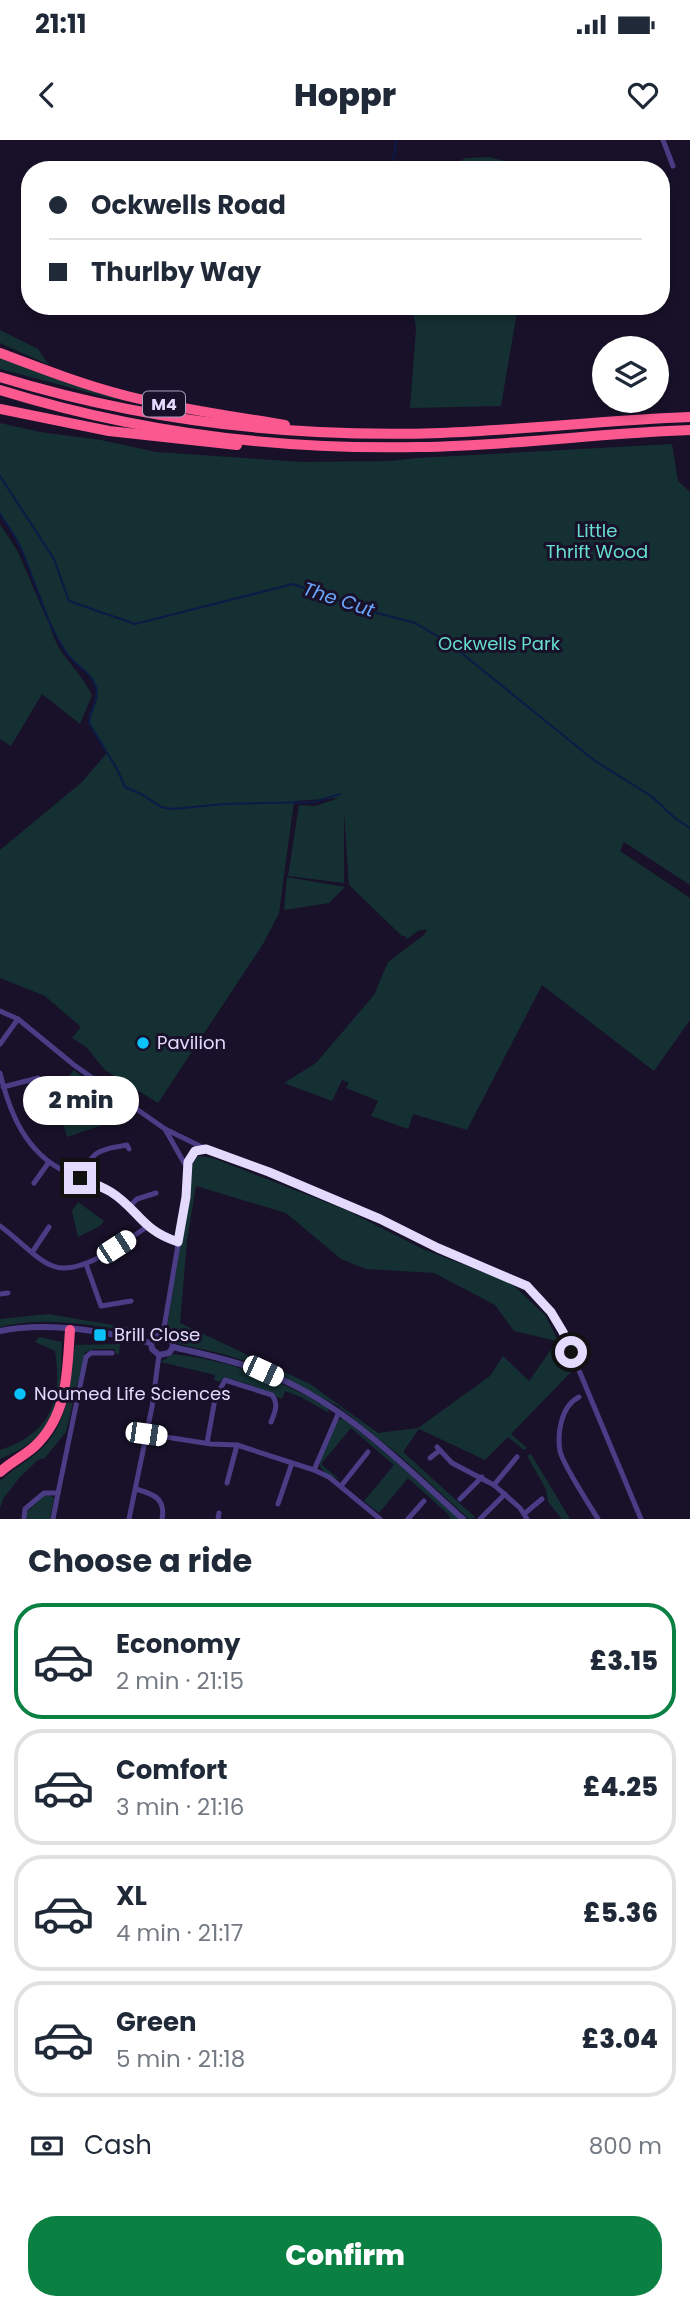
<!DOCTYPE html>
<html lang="en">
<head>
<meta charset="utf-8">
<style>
	body { margin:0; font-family:Poppins,sans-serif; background:#f2f2f3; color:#1f2937; height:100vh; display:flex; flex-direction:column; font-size:26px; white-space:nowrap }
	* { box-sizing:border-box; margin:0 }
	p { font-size:23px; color:#747a83 }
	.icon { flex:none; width:38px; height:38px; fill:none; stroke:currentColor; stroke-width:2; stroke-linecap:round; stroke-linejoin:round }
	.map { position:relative; height:1379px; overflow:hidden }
	.details { display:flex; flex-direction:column; background:#fff; flex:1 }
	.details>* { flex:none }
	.top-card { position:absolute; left:21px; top:21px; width:649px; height:154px; border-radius:28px; box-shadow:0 4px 10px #0003; display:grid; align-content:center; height:154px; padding:0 28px; background:#fff }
	.buttons { position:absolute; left:592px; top:196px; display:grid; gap:14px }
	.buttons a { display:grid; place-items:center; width:77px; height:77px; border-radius:50%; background:#fff; box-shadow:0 4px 10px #0003; font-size:35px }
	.end { position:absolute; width:32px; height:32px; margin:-16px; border:9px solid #e3dafe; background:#111; box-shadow:0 0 0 4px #111 }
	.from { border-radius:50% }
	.bubble { position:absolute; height:49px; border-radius:24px; background:#fff; box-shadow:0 4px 10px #0003; font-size:23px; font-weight:800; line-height:49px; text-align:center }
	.car { position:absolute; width:21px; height:42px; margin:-21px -10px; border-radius:9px; box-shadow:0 0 5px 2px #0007; background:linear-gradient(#fff 24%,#345 0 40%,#fff 0 76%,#345 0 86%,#fff 0) }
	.top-card b { display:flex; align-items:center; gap:24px; height:66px; font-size:26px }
	.top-card b+b { border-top:2px solid #e0e1e3 }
	.top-card i { width:18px; height:18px; background:#1f2937 }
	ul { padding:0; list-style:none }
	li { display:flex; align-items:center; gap:21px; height:116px; margin:0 14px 10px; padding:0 14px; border:4px solid #e0e1e3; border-radius:28px }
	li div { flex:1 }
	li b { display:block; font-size:26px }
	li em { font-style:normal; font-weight:800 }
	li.selected { border-color:#0b8043 }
	li>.icon { width:63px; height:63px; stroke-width:1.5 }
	h2 { padding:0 28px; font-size:32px; line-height:84px }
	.pay { display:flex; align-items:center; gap:18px; height:77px; padding:0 28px; font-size:26px }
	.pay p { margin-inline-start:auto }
	.button { display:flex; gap:14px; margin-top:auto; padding:14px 28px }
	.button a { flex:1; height:80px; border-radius:28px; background:#0b8043; color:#fff; font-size:28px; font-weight:800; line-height:80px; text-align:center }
	.status { display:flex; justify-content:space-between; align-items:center; height:49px; padding:0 35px; background:#fff; direction:ltr }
	.status svg { height:19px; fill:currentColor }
	header { display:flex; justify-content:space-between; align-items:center; height:91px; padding:0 28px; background:#fff; font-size:32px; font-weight:800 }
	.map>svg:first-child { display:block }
</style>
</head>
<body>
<div class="status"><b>21:11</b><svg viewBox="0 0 49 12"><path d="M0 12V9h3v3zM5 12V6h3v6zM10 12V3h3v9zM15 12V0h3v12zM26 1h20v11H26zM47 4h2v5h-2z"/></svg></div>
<header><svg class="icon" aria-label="back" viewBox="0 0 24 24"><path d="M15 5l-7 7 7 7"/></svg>Hoppr<svg class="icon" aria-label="heart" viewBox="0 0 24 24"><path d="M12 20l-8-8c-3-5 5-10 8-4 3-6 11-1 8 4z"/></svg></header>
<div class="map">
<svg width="690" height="1379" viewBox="0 0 690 1379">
	<rect width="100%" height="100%" fill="#181129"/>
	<g fill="#143033" fill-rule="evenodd">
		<polygon points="490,17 535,30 445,30 465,18"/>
		<polygon points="412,166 518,166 501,266 410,268 416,189"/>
		<polygon points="0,190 38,209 49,225 0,203"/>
		<polygon points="0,217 157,267 110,258 0,229"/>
		<path d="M0,283L40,292L101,300L156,312L303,322L390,321L418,318L672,304L678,341L690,352V745L624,702L620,711L690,758V880L654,931L542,845L467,990L413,974L408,989L371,976L378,961L346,948L349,943L342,940L332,961L284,943L316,923L374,855L388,822L424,795L427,789L418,791L407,799L405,796H402L349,745L344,673V743L288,736L299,665L315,666L339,658L294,661L279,773L263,804L158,963L105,930L86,907L72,898L81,887L45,856L0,838V710L81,643L107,613L89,583V574L96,563L97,549L92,539L68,515L50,485C57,516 79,528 92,555L80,584L42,554L11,606L0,599V384L18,412L49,484L45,468L21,407L0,374Z"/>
		<polygon points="287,737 345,747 329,763 284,770"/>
		<polygon points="74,930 129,976 67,997 54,953"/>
		<path d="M199,1016L213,1018L346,1070L423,1109L511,1143L545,1175L573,1230L511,1294L527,1308L524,1310L508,1297L485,1320L419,1289L403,1312L476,1378L469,1379L400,1316L338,1266L264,1227L223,1214L179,1204L167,1187L193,1021ZM196,1046L286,1073L341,1119L366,1129L434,1133L495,1165L514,1191L557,1201L529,1241L503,1216L490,1236L418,1288L378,1293L310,1244L180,1183L187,1100Z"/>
		<polygon points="78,1062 104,1081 100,1086 78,1097 72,1071"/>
		<path d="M48,1174L137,1189L135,1192C89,1185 46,1176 0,1187V1179Z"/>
		<path d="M39,1197L62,1202C60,1261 61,1294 0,1319V1310C50,1293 63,1262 55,1211L35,1202Z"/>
		<path d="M120,1204L119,1214H116L114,1209H95L85,1212L66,1292L45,1318L38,1320L20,1337L3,1359L0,1368V1341C12,1330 26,1322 39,1311C70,1284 69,1243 75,1205Z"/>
		<path d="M173,1214C231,1221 277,1238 328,1268L329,1273L301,1257L285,1251L282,1259L248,1244L224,1237L219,1242L214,1240L215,1235L161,1222Z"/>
		<path d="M343,1278L397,1323L459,1379H450L449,1375L408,1338L379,1373L364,1361L394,1325L351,1288L321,1324L340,1340C330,1335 318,1332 320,1320L338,1280Z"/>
		<polygon points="531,1314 570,1379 562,1379 548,1362 546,1349 527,1316"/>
		<polygon points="46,1354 54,1358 50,1379 27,1379 27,1372"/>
	</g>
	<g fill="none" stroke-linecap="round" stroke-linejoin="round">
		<g stroke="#0c1a47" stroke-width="2">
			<polyline points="391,30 397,0"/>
			<polyline points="0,336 54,419 69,461 135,484 293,444 366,470 415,483 449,503 595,621 651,656 676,679 690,688"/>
			<path d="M0,374C8,386 17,398 22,411C37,445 46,485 68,515C76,526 92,533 96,547C99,560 90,570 89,583L117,629L125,647L143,655L161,667L173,669L224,664L314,662L340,654"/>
		</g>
		<g stroke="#4a3d86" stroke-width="5">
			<polyline points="663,0 673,26"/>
			<polyline points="0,871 18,879 74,925 165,989 206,1009 269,1032 379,1079 438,1108 527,1146 551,1172 563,1192 641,1379"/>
			<polyline points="0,904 18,879"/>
			<path d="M0,933C10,974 26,1013 66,1032C82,1040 101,1043 115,1055C139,1075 146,1092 178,1102"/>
			<polyline points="3,947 38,938"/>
			<polyline points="165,989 187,1028"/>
			<path d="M80,1038C92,1010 99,1010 127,1005L129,1009"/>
			<polyline points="34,1043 49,1022"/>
			<polyline points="128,1068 137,1059 156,1053"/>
			<path d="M0,1086C16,1097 36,1120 53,1126C80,1137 125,1101 147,1087"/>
			<polyline points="33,1111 49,1087"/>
			<polyline points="86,1124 101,1166 131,1161"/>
			<polyline points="0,1154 8,1153"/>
			<polyline points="163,1194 186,1057 188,1022 195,1011 204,1009"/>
			<path d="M579,1257C561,1266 557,1293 560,1311C563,1325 589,1364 598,1379"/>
			<polyline points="146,1294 211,1304 237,1305 314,1330 329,1337 380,1379"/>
			<path d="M207,1303L215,1259L225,1240L272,1255C279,1264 275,1272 271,1282"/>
			<polyline points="437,1307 452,1323 494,1345 520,1368 527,1379"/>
			<polyline points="430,1318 440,1310"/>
			<polyline points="314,1330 339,1272"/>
			<polyline points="227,1343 237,1305"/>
			<polyline points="494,1345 517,1317"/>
			<polyline points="341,1346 368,1312"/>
			<path d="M136,1349C153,1354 166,1358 162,1379"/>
			<polyline points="460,1359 482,1337"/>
			<polyline points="278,1364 292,1323"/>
			<polyline points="524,1374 542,1359"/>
			<polyline points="24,1379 25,1369 44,1353 58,1353 86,1217 91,1213 112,1213"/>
			<polyline points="53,1379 58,1353"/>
			<polyline points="129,1379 152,1267 159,1215"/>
			<polyline points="218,1379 219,1373"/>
			<polyline points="408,1379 424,1361"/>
			<polyline points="480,1379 505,1354"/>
		</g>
		<g stroke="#4a3d86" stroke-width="6">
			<path d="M0,1191C48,1181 104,1191 151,1203"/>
			<polyline points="151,1203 154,1197 163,1194 172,1200 173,1207"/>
			<polyline points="151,1203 152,1209 159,1215 169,1213 173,1207"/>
			<path d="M173,1207C203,1214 232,1220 261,1231C341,1260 401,1323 463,1379"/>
		</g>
		<g stroke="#fb5890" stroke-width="10">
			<path d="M0,213C42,229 84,245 127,256C179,269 232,276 285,285"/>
			<path d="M0,237C143,281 291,298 441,293C524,290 607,280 690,277"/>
			<path d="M0,250C135,292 278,310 419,307C510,306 600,293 690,290"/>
			<polyline points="0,269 109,291 237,305"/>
			<path d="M0,1332C11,1322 24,1316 35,1306C68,1275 67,1232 70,1190"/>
		</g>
	</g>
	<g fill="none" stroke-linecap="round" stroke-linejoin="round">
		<path stroke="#e3dafe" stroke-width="9" d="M80,1038C90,1042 101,1046 111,1052C139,1070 141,1090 178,1102L186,1057L188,1022L195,1011L206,1009L269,1032L380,1079L438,1108L527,1146L551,1172L563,1192L571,1212"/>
	</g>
	<g fill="#0bc1f9" stroke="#181129" stroke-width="2.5">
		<circle cx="143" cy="903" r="7"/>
		<rect x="93" y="1188" width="14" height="14" rx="3.5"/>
		<circle cx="20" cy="1254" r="7"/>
	</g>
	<g text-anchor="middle" stroke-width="6" stroke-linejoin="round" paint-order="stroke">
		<rect fill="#181129" stroke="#a69ebe" stroke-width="2" x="143" y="251.5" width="42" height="25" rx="5"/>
		<g font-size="16" font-weight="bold" fill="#e3dafe">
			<text x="164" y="270">M4</text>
		</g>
		<g font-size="18" fill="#66ded0" stroke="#181129">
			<text x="597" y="397">Little<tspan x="597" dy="21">Thrift Wood</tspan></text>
			<text x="499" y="510">Ockwells Park</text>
		</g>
		<g font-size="18" fill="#e3dafe" stroke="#181129" text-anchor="start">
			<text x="157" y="909">Pavilion</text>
			<text x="114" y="1201">Brill Close</text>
			<text x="34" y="1260">Noumed Life Sciences</text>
		</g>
		<g font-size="19" font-style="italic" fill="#6ba5fb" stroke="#181129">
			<text transform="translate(339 459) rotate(18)" y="7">The Cut</text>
		</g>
	</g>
</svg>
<div class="buttons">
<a><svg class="icon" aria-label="layers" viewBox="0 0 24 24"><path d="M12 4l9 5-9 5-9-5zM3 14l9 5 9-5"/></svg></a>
</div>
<i class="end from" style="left:571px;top:1212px"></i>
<i class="end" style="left:80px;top:1038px"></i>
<div class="bubble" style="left:23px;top:936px;width:116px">2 min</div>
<i class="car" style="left:116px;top:1107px;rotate:57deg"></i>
<i class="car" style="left:263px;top:1231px;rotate:115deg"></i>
<i class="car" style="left:146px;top:1294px;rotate:98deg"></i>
<div class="top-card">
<b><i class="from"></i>Ockwells Road</b>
<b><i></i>Thurlby Way</b>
</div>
</div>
<section class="details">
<h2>Choose a ride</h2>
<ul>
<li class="selected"><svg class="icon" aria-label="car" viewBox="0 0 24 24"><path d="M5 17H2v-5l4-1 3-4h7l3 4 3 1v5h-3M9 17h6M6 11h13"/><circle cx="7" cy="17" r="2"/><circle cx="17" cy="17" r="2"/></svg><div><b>Economy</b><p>2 min · 21:15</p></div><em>£3.15</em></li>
<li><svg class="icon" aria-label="car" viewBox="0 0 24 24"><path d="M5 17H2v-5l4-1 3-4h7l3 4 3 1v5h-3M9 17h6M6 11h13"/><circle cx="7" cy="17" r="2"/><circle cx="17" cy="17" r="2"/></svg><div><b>Comfort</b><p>3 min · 21:16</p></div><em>£4.25</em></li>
<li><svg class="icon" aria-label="car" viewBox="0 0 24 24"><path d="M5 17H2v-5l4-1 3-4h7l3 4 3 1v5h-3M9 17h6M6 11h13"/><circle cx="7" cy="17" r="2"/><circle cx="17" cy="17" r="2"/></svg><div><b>XL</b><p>4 min · 21:17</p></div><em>£5.36</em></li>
<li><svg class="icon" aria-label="car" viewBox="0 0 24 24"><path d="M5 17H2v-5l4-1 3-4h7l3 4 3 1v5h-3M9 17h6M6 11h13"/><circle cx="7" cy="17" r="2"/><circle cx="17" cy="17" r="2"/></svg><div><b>Green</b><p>5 min · 21:18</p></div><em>£3.04</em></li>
</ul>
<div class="pay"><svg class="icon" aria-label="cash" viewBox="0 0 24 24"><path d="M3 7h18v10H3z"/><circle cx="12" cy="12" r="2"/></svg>Cash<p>800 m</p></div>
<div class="button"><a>Confirm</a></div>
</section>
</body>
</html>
